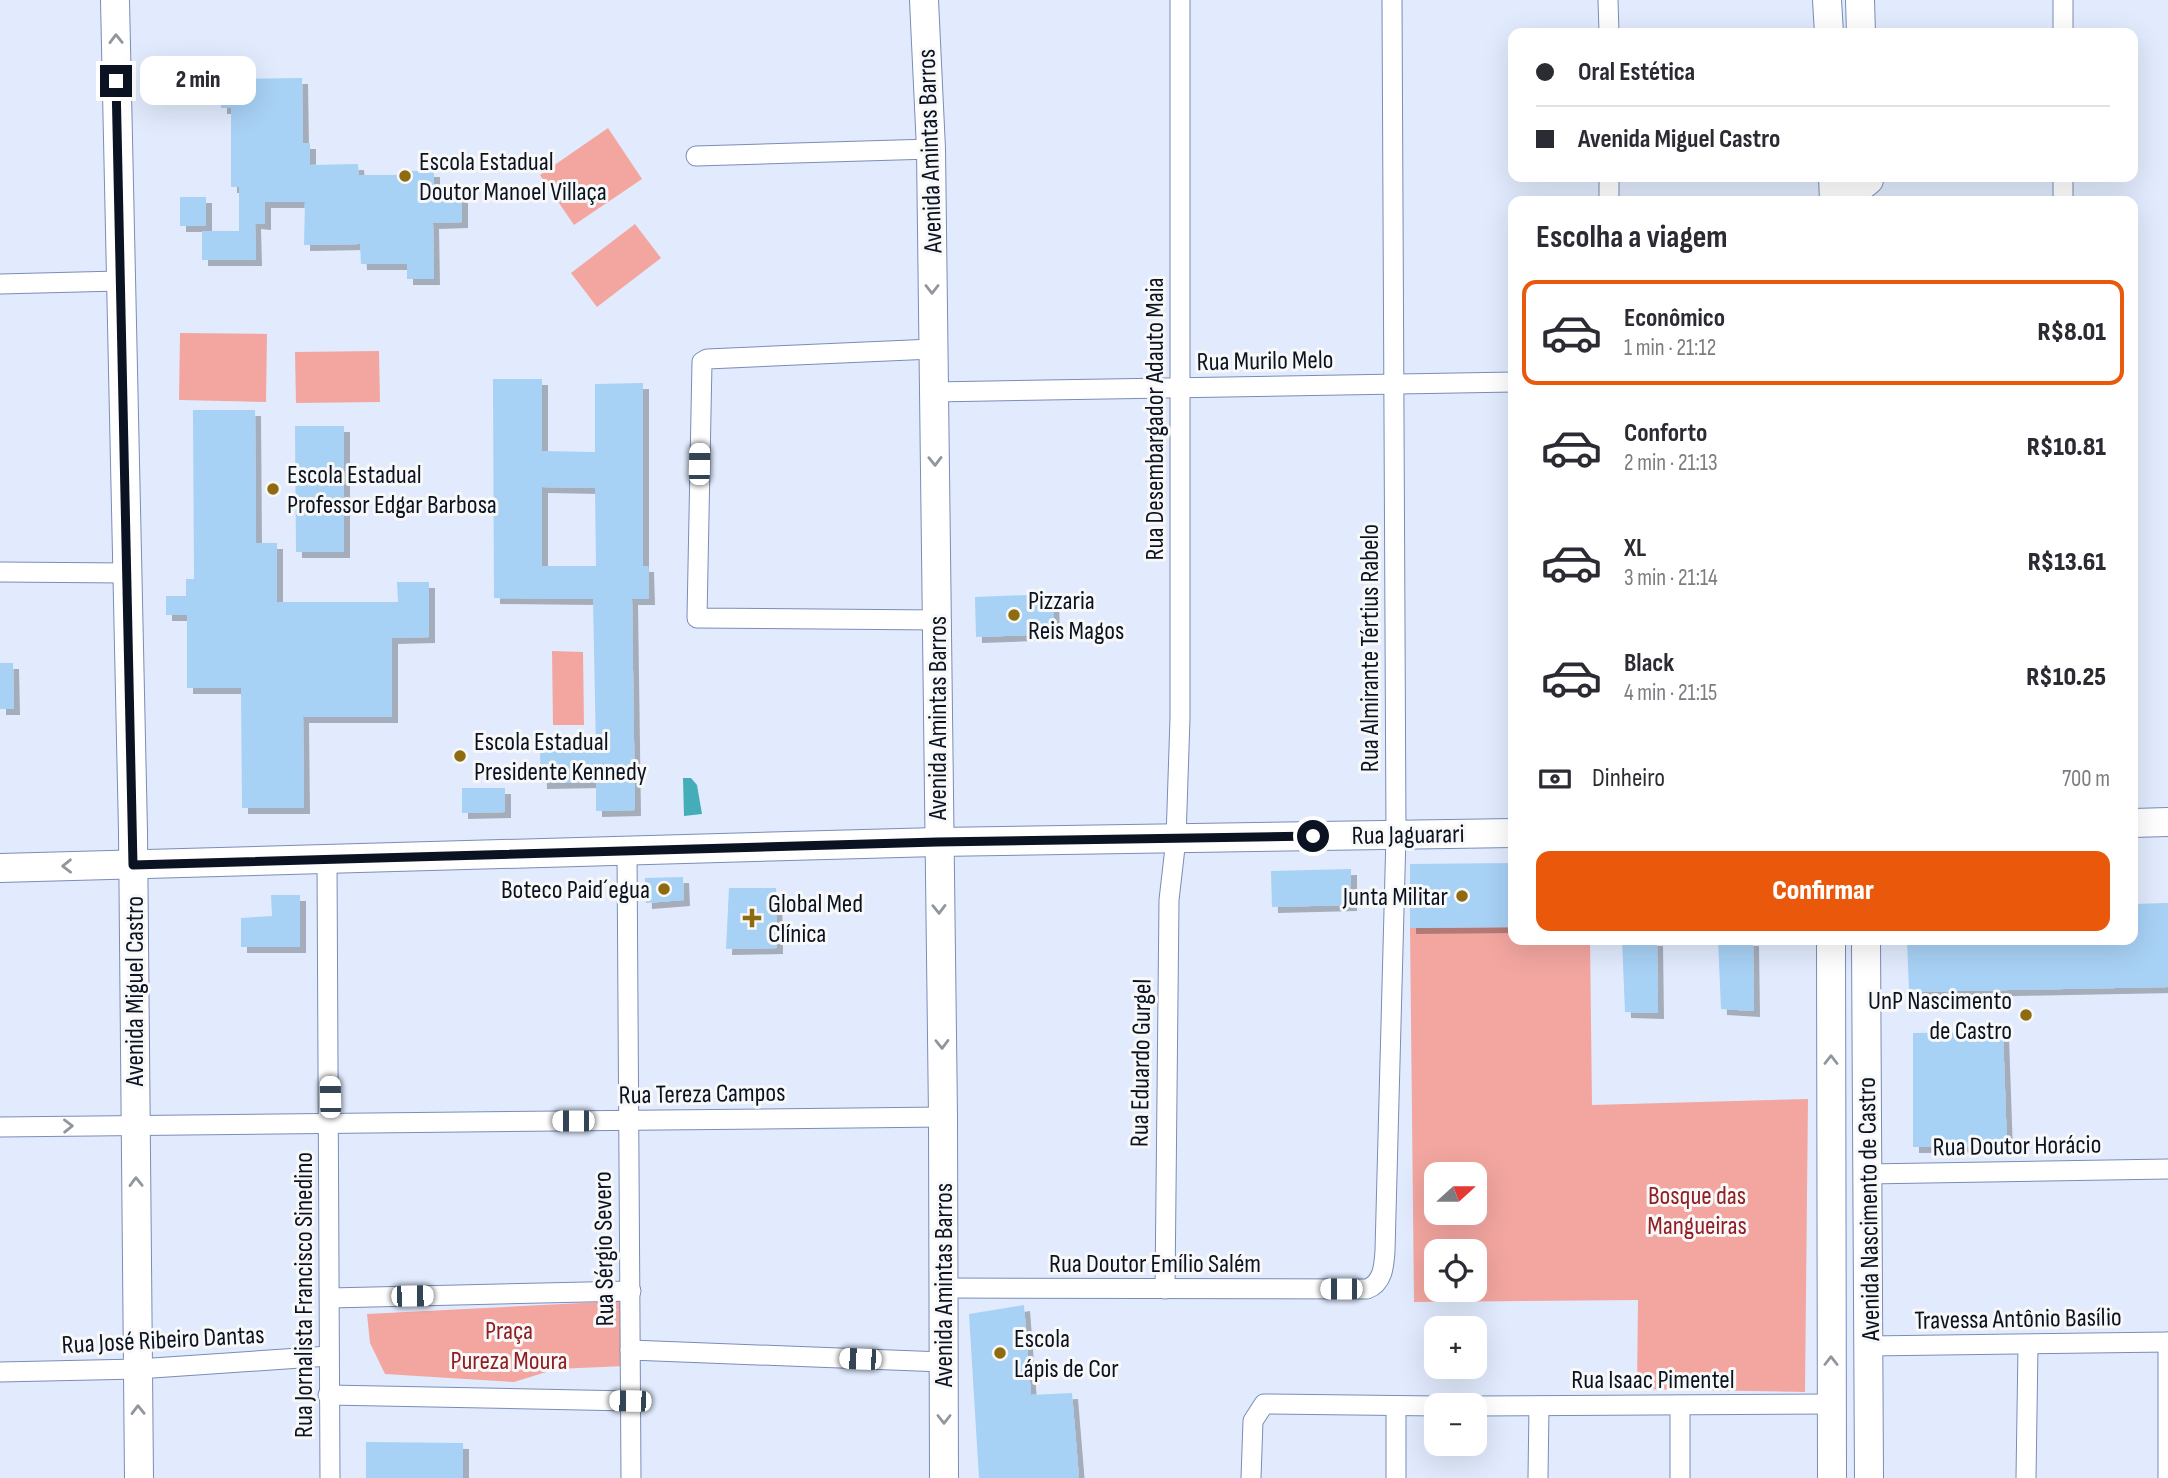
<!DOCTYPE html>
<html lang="pt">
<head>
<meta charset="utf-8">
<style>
	body { margin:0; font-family:"Sofia Sans Condensed",sans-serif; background:#f2f2f3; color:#2b2b33; height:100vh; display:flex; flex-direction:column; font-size:26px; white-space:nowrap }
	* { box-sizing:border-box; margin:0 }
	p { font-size:23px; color:#7c7c81 }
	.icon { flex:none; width:38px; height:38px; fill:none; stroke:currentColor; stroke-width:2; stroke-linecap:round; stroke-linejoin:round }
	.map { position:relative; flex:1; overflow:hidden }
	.side { position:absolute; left:1508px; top:196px; width:630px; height:749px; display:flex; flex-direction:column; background:#fff; border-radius:14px; box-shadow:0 7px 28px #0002 }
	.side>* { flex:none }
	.banner { position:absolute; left:1508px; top:28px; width:630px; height:154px; border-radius:14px; box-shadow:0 7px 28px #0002; display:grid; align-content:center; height:154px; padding:0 28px; background:#fff }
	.needle { width:46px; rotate:69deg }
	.buttons { position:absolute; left:1424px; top:1162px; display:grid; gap:14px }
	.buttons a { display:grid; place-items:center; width:63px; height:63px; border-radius:14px; background:#fff; box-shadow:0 7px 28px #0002; font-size:35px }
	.end { position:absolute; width:32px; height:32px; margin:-16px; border:9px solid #0b1322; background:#fff; box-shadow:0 0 0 4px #fff }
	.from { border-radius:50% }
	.bubble { position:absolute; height:49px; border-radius:14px; background:#fff; box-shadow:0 7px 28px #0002; font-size:23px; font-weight:800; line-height:49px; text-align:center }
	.car { position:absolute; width:21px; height:42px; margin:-21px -10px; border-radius:9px; box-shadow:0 0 5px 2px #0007; background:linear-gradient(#fff 24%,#345 0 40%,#fff 0 76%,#345 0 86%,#fff 0) }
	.banner b { display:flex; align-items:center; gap:24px; height:66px; font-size:26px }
	.banner b+b { border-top:2px solid #e1e1e2 }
	.banner i { width:18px; height:18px; background:#2b2b33 }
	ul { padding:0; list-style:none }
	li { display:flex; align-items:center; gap:21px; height:105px; margin:0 14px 10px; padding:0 14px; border:4px solid transparent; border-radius:14px }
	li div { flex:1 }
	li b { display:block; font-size:26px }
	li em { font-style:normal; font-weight:800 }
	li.on { border-color:#ea580c }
	li>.icon { width:63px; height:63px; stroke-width:1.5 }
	h2 { padding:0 28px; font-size:32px; line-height:84px }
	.pay { display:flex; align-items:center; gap:18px; height:77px; padding:0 28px; font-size:26px }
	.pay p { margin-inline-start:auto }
	.button { display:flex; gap:14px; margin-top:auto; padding:14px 28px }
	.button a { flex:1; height:80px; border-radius:14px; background:#ea580c; color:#fff; font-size:28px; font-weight:800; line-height:80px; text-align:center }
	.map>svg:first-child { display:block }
</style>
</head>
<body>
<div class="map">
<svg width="2168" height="1478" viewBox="0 0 2168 1478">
	<defs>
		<filter id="shadow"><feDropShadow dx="6" dy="6" stdDeviation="0" flood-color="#0004"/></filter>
	</defs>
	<rect width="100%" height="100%" fill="#e1ebfd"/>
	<g fill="#f3a6a0" fill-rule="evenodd">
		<polygon points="608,128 642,179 574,225 540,175"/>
		<polygon points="635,224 661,258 597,307 571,273"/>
		<polygon points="180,333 267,334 266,402 179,400"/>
		<polygon points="379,351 380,402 296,403 295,352"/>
		<polygon points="552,651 583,652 584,725 553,725"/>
		<path d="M1514,927V940H1590L1592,1105L1808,1099L1805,1392L1637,1389L1638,1300L1414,1302L1410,928ZM1437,1174H1475V1213H1437ZM1437,1251H1475V1290H1437Z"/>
		<polygon points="621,1301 625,1366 556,1369 514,1382 385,1374 370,1343 367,1314"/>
	</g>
	<polygon fill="#44adb8" points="683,778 691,778 697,785 702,814 684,816"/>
	<g fill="#a7d1f5" fill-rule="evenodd" filter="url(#shadow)">
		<polygon points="302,78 303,143 310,143 310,165 358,164 359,175 408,175 408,171 434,171 434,193 462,193 462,222 433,223 434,279 407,279 407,264 361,264 360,244 304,245 305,202 265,202 265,224 255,223 256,260 202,260 202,231 239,231 239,187 231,187 231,108 221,108 221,79"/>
		<rect x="180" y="197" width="26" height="29"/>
		<path d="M493,379H542V451L595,452V384L643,383V566H648L649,599H632L635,810L596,811V782L541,783L540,750L596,749L593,599L494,598ZM542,487L595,488L596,566H542Z"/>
		<polygon points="193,410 255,410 256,543 277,543 277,602 398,602 397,582 429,582 429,637 392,638 392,717 303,717 304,808 242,808 241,688 187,688 187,615 166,615 166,596 186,596 186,579 194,579"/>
		<polygon points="295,426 344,426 344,552 296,552"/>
		<polygon points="1053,594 1054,634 976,637 975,597"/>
		<polygon points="0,663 13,663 14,709 0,709"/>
		<polygon points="462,788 505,788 505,812 462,813"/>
		<polygon points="1514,863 1514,927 1410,928 1410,864"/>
		<polygon points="1351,869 1351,905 1272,907 1271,871"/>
		<polygon points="683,877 684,900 646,903 645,878"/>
		<polygon points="729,888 776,888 777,948 726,949"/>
		<polygon points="271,895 300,895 300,947 241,947 241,918 272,916"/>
		<polygon points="2168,903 2168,987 1909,992 1907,940 2133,940 2133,904"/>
		<polygon points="1622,940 1657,940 1658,1013 1625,1012"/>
		<polygon points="1718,940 1753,940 1754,1011 1721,1009"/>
		<polygon points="2003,1032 2007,1146 1913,1147 1913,1033"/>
		<polygon points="1024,1305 1031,1395 1072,1393 1079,1478 979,1478 969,1314"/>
		<polygon points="366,1442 463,1443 463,1478 366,1478"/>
	</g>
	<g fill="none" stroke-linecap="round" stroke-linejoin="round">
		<defs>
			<g id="street">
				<polyline points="1608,0 1609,33"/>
				<polyline points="2063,33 2063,0"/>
				<polyline points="696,156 931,149"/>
				<polyline points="1609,177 1609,201"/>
				<polyline points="2063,201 2063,177"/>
				<polyline points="0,284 119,281"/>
				<polyline points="933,349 707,359 702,362 697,618 937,620"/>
				<polyline points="934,392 1514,382"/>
				<polyline points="0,572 126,573"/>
				<polyline points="627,851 631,1478"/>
				<polyline points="327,859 330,1478"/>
				<polyline points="0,1127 943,1117"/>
				<polyline points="1867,1174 2168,1169"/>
				<path d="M943,1288L1367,1289C1383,1283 1384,1266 1385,1251L1396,835L1392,0"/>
				<polyline points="1165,1289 1169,900 1176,839 1180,718 1180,0"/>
				<polyline points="330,1298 631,1291"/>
				<polyline points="2168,1342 2168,1478"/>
				<polyline points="1869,1346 2168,1342"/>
				<polyline points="630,1350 943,1362"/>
				<polyline points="0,1372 138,1369 329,1356"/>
				<polyline points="328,1395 630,1401"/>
				<polyline points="1680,1405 1680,1478"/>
				<polyline points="1396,1406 1396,1478"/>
				<polyline points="1475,1406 1831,1404"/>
				<polyline points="1251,1478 1253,1421 1264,1404 1437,1406"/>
				<polyline points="1538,1478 1539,1406"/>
				<polyline points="2026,1478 2028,1346"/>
			</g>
			<g id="secondary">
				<polyline points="115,0 133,832 139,1478"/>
				<polyline points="924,0 931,149 943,1117 944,1478"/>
				<polyline points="1827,0 1829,33"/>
				<polyline points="1860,0 1861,33"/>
				<polyline points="1833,177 1834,201"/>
				<polyline points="1843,201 1869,180"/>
				<polyline points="2133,823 2168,822"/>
				<polyline points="0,868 937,842 1514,833"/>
				<polyline points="1831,940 1832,1478"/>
				<polyline points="1866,940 1869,1478"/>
			</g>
		</defs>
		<use href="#street" stroke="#798db7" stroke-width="21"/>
		<use href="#secondary" stroke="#798db7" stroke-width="30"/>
		<use href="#street" stroke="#fff" stroke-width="19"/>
		<use href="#secondary" stroke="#fff" stroke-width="28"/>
	</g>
	<defs><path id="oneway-chevron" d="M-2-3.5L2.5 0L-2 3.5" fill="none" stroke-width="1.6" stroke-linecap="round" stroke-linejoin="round" transform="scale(1.75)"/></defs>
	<g stroke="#91959c">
		<use href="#oneway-chevron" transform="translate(116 39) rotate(-91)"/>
		<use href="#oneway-chevron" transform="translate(932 289) rotate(90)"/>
		<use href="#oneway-chevron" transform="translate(935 461) rotate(89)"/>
		<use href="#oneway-chevron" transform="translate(67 866) rotate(179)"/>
		<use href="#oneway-chevron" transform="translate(939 909) rotate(89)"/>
		<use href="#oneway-chevron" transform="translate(942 1044) rotate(89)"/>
		<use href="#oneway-chevron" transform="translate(1831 1060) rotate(-90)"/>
		<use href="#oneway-chevron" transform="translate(68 1126) rotate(-1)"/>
		<use href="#oneway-chevron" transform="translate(136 1182) rotate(-91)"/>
		<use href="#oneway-chevron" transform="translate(1831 1361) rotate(-90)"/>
		<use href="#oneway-chevron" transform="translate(138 1410) rotate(-91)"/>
		<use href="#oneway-chevron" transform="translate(944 1419) rotate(90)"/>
	</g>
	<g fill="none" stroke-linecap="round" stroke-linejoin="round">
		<polyline stroke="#0b1322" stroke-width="9" points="116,81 133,865 937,842 1313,836"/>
	</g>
	<g fill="#8f6b10" stroke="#f7f8f7" stroke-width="2.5">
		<circle cx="405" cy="176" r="7"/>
		<circle cx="273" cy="489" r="7"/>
		<circle cx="1014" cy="615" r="7"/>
		<circle cx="460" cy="756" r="7"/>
		<circle cx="664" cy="889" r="7"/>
		<circle cx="1462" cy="896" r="7"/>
		<path d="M748.5 907.5h7v7h7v7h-7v7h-7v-7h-7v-7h7z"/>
		<circle cx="2026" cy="1015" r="7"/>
		<circle cx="1000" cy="1353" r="7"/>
	</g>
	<g text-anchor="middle" stroke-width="6" stroke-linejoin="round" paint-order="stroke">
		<g font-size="26" fill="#0b1322" stroke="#f7f8f7">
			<text transform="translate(929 151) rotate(-92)" y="9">Avenida Amintas Barros</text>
			<text transform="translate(1265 360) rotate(-1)" y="9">Rua Murilo Melo</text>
			<text transform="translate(1154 419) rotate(-90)" y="9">Rua Desembargador Adauto Maia</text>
			<text transform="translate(1369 648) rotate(-90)" y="9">Rua Almirante Tértius Rabelo</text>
			<text transform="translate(937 718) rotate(-90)" y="9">Avenida Amintas Barros</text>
			<text transform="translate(1408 834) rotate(-1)" y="9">Rua Jaguarari</text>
			<text transform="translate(134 991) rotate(-90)" y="9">Avenida Miguel Castro</text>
			<text transform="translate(1140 1063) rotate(-89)" y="9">Rua Eduardo Gurgel</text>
			<text transform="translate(702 1093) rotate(-1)" y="9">Rua Tereza Campos</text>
			<text transform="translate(2017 1145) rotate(-1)" y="9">Rua Doutor Horácio</text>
			<text transform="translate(1868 1209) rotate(-91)" y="9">Avenida Nascimento de Castro</text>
			<text transform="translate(603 1249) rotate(-91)" y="9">Rua Sérgio Severo</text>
			<text x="1155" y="1272">Rua Doutor Emílio Salém</text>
			<text transform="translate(943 1285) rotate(-90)" y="9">Avenida Amintas Barros</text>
			<text transform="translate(303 1295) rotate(-90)" y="9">Rua Jornalista Francisco Sinedino</text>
			<text transform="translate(2018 1318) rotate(-1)" y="9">Travessa Antônio Basílio</text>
			<text transform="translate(163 1339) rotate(-3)" y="9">Rua José Ribeiro Dantas</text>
			<text x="1653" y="1388">Rua Isaac Pimentel</text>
		</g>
		<g font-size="26" fill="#0b1322" stroke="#f7f8f7" text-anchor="start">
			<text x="419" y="170">Escola Estadual<tspan x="419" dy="30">Doutor Manoel Villaça</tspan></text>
			<text x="287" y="483">Escola Estadual<tspan x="287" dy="30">Professor Edgar Barbosa</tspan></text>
			<text x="1028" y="609">Pizzaria<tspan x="1028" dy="30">Reis Magos</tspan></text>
			<text x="474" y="750">Escola Estadual<tspan x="474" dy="30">Presidente Kennedy</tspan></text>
			<text x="650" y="898" text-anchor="end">Boteco Paid´egua</text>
			<text x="1448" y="905" text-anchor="end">Junta Militar</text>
			<text x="768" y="912">Global Med<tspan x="768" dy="30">Clínica</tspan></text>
			<text x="2012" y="1009" text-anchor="end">UnP Nascimento<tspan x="2012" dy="30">de Castro</tspan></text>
			<text x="1014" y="1347">Escola<tspan x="1014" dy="30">Lápis de Cor</tspan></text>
		</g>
		<g font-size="26" fill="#911e23" stroke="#f7f8f7">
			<text x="1697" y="1204">Bosque das<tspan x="1697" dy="30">Mangueiras</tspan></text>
			<text x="509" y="1339">Praça<tspan x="509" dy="30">Pureza Moura</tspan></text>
		</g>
	</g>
</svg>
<div class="buttons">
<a><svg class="needle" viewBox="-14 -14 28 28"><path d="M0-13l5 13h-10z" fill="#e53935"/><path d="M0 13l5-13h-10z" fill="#7c7c81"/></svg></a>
<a><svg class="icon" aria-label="locate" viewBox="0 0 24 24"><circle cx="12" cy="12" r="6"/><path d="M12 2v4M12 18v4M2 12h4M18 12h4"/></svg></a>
<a>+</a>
<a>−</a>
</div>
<i class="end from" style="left:1313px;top:836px"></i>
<i class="end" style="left:116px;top:81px"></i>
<div class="bubble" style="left:140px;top:56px;width:116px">2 min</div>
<i class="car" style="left:699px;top:464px;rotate:1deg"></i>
<i class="car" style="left:330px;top:1097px;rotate:359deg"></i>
<i class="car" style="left:573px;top:1121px;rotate:270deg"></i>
<i class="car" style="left:1341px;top:1289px;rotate:270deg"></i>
<i class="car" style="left:412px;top:1296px;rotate:89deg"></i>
<i class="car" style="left:860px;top:1359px;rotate:272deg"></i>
<i class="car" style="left:630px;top:1401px;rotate:271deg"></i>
<div class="banner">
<b><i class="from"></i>Oral Estética</b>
<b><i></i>Avenida Miguel Castro</b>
</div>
<section class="side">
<h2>Escolha a viagem</h2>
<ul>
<li class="on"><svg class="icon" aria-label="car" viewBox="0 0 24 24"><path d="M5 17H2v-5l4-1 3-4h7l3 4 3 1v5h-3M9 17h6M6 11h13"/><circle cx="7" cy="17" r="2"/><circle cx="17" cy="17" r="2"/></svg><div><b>Econômico</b><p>1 min · 21:12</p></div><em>R$8.01</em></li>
<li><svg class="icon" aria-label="car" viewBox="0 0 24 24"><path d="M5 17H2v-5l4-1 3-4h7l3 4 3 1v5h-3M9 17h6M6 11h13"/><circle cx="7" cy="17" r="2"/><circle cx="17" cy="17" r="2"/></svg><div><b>Conforto</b><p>2 min · 21:13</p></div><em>R$10.81</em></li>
<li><svg class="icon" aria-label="car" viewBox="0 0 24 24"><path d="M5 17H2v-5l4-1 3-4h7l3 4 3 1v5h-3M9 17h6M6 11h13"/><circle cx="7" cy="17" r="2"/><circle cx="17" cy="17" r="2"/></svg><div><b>XL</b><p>3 min · 21:14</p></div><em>R$13.61</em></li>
<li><svg class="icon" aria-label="car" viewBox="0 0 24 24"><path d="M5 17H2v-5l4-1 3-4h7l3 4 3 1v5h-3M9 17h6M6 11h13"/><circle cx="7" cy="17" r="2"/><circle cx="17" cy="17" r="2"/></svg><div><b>Black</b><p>4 min · 21:15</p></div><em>R$10.25</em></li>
</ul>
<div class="pay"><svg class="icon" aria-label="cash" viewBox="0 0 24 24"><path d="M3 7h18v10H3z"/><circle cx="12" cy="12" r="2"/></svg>Dinheiro<p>700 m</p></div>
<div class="button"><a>Confirmar</a></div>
</section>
</div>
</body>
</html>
